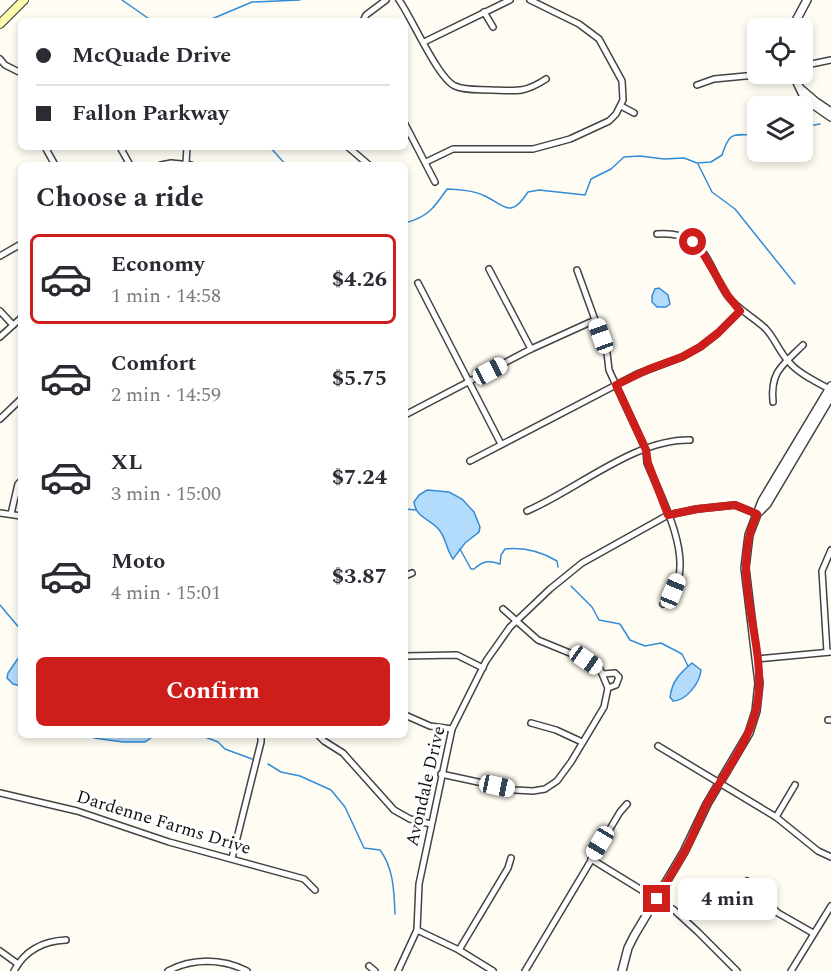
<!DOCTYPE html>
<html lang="en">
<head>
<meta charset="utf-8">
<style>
	body { margin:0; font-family:Spectral,serif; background:#f7f7f7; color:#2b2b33; height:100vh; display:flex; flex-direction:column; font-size:22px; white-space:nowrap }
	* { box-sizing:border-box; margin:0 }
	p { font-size:20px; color:#7c7c81 }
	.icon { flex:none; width:33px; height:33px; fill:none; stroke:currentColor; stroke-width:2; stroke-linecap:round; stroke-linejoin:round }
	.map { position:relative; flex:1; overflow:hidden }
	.sheet { position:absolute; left:18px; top:162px; width:390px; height:576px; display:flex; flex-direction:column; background:#fff; border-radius:9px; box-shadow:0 3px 9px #0003 }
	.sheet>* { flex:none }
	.hud { position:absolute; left:18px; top:18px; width:390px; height:132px; border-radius:9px; box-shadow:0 3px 9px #0003; display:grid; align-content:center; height:132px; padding:0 18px; background:#fff }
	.controls { position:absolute; left:747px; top:18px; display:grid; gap:12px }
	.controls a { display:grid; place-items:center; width:66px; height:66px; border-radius:9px; background:#fff; box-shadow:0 3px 9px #0003; font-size:30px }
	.end { position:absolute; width:27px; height:27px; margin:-14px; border:8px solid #cd1e1b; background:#fff; box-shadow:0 0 0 3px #fff }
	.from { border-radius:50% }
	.bubble { position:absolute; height:42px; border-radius:9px; background:#fff; box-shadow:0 3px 9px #0003; font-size:20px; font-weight:700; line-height:42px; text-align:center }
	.car { position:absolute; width:18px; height:36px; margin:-18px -9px; border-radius:8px; box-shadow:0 0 4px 2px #0007; background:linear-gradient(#fff 24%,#345 0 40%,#fff 0 76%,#345 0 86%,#fff 0) }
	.hud b { display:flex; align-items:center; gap:21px; height:57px; font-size:22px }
	.hud b+b { border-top:2px solid #e1e1e2 }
	.hud i { width:15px; height:15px; background:#2b2b33 }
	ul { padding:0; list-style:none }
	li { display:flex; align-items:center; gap:18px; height:90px; margin:0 12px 9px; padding:0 6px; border:3px solid transparent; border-radius:9px }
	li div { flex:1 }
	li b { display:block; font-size:22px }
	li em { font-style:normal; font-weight:700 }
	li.current { border-color:#cd1e1b }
	li>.icon { width:54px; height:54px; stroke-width:1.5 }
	h2 { padding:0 18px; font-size:27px; line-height:72px }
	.button { display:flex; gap:12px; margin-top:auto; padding:12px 18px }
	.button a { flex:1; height:69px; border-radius:9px; background:#cd1e1b; color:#fff; font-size:24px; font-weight:700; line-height:69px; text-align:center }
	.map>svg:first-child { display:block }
</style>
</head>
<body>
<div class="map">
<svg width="831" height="971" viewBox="0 0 831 971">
	<rect width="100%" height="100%" fill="#fffdf3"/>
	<g fill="#b3dbfb" stroke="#338cd9" stroke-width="1.5">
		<polygon points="659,288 668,295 670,304 666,307 657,307 652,302 652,296 655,289"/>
		<path d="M427,490L449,492L462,499L474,512L480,527L479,532L465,543L453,559C447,551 446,539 440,531C432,519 416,519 414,502L419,495Z"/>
		<polygon points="21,654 21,686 13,684 7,678 8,673"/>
		<path d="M692,663L701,670C700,683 686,701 673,701L670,697C672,681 680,673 692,663Z"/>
		<polygon points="91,735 155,735 145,742 123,742 94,738"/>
	</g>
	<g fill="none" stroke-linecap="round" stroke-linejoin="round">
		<g stroke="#338cd9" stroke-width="1.5">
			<polyline points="122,0 152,21"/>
			<polyline points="207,21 252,2 300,0"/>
			<polyline points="802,127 820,124"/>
			<polyline points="270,147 286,165"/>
			<polyline points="698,164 712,192 735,209 795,284"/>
			<path d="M405,223C428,217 434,208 447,189C458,189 475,191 485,196C507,207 511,218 528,192L539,190L585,195L591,179L611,169L624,157L640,156L664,159L684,158L697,163L711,162L722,155C730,130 733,135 758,135"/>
			<polyline points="405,509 416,510"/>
			<path d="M460,549L471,569H474C483,561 488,560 500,564L501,555L505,549C523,547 542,552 557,561L558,567"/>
			<polyline points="571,586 592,607 599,620 620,624 630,640 645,646 661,643 682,654 688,666"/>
			<polyline points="0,605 21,630"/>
			<polyline points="200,735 218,742 225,749 252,759"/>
			<path d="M268,764L281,772L300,776L331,790L345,807L364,848L380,850C394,869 394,892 395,914"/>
		</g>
		<defs>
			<g id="minor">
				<path d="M399,0C412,18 438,79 455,86C466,91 481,89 492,90C516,91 525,93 546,79"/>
				<polyline points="484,12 493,27"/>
				<polyline points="363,21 366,15 386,0"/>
				<polyline points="424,42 510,0"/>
				<polyline points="0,59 5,65 21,73"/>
				<polyline points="802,66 831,60"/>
				<polyline points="697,85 714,79 767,74"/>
				<polyline points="621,106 634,113"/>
				<polyline points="405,124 435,182"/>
				<polyline points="45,147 55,165"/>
				<polyline points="120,147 130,165"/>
				<polyline points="348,147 369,165"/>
				<polyline points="426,162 453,149 533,149 570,139 609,121 616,114 623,100 622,81 599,39 579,24 530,0"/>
				<polyline points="186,163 187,147"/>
				<polyline points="161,165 171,163 191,165"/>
				<path d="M657,234C669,233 681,234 692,241C709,253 715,278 727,295C738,310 752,316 765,328C775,338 779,352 789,362C799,374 817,382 831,390"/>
				<polyline points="0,256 21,244"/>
				<polyline points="489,269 531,349"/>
				<path d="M577,270L607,353L609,370L646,450L647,463C660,494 688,547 678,580C674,590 669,597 663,604"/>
				<polyline points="418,283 501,444"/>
				<polyline points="0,311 13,325"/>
				<polyline points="0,337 21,318"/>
				<path d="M773,402C770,371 783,365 803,345"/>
				<polyline points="405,415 531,349 595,320"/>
				<polyline points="0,419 21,399"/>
				<polyline points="470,461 637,374 682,357 700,347 718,333 740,311"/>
				<path d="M527,511C578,489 634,439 690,440"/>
				<polyline points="0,513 21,516"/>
				<polyline points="11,514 18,484 21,481"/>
				<polyline points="405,576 412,573"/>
				<polyline points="827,652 822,571 831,550"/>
				<polyline points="405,656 457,655 483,668"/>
				<polyline points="757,659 831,652"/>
				<polyline points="603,674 615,673 619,677 616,685 608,688"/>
				<polyline points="405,715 430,726 452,729"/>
				<polyline points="828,720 831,720"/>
				<polyline points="531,723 556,730 582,742"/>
				<polyline points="318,735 324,741 343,753 394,810 410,819 431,824"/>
				<polyline points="658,746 776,817 818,851 831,857"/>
				<polyline points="441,774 515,790 533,791 545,789 557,781 571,762 604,707 608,688 600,669 587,660 538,640 503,609"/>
				<polyline points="0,793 77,811 169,842 304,879 315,890"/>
				<polyline points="776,817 795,785"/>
				<polyline points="232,858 261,742 261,735"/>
				<polyline points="591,859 674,910 698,932 737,971"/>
				<polyline points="747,881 778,913 813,933"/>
				<polyline points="417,930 459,950 493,971"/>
				<polyline points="459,950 508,868 511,858"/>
				<polyline points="0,951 18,964"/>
				<polyline points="369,966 375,971"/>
				<path d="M14,971C25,950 43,941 66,940"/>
				<path d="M168,971C192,958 222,958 247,971"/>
				<polyline points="398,971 417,930 419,884 452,729 486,661 510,627 550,589 582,563 668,515 697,509 735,505 757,514"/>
				<polyline points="525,971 620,812 627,804"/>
				<polyline points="791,971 831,906"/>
			</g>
			<g id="tertiary">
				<polyline points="792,28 807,0"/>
				<polyline points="793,74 805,99 831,117"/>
				<polyline points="802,90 816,102 831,112"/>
				<polyline points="759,512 767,504 831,396"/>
				<polyline points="622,971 628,948 634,936 684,852 707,804 749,733 756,711 759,683 745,568 749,535 762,501 831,386"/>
			</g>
			<polyline id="secondary" points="0,24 24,0"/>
		</defs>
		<use href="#minor" stroke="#434343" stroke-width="8"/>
		<use href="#tertiary" stroke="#434343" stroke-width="10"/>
		<use href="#secondary" stroke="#323232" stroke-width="10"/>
		<use href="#minor" stroke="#fff" stroke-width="5"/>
		<use href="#tertiary" stroke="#fff" stroke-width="7"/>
		<use href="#secondary" stroke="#fffbae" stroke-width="8"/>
	</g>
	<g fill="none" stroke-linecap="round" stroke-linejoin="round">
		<path stroke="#cd1e1b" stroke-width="8" d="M657,899C666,883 676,867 685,851C694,835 699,818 708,802C727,769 753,737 758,699C766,636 728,576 757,514L735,505L697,509L668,515L648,463L646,450L616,385L649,369L682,357L700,347L718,333L740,311L728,296L701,250L693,242"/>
	</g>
	<g text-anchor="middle" stroke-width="6" stroke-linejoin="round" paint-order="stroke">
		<g font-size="18" fill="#101010" stroke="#fff">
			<text transform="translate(425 786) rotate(-77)" y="6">Avondale Drive</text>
			<text transform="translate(164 822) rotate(17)" y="6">Dardenne Farms Drive</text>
		</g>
	</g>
</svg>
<div class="controls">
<a><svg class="icon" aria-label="locate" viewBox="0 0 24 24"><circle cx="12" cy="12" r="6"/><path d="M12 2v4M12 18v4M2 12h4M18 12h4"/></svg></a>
<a><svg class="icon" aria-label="layers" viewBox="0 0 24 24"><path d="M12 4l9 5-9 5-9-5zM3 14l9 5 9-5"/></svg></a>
</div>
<i class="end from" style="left:693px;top:242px"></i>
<i class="end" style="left:657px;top:899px"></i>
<div class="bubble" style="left:678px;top:878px;width:99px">4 min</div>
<i class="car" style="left:601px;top:336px;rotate:340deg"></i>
<i class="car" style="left:490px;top:371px;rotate:62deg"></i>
<i class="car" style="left:673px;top:591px;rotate:22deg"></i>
<i class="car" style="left:586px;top:660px;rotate:125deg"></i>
<i class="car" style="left:497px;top:786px;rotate:102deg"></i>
<i class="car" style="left:600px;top:843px;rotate:211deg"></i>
<div class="hud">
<b><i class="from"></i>McQuade Drive</b>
<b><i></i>Fallon Parkway</b>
</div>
<section class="sheet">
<h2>Choose a ride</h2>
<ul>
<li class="current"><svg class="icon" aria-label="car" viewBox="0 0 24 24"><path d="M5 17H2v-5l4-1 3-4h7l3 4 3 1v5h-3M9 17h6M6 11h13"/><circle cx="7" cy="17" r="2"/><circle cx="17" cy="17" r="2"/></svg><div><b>Economy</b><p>1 min · 14:58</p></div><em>$4.26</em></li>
<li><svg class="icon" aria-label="car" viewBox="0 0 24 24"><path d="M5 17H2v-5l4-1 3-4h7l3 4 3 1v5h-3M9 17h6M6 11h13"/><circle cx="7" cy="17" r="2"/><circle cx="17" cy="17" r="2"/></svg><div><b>Comfort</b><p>2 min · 14:59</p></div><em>$5.75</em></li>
<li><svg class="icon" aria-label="car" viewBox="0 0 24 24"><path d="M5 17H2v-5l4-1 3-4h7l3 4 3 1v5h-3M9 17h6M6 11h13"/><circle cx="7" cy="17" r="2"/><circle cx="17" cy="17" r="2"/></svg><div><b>XL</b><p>3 min · 15:00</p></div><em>$7.24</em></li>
<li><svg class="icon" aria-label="car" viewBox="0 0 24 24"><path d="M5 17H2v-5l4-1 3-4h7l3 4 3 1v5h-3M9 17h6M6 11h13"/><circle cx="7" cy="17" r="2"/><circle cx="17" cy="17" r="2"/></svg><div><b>Moto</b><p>4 min · 15:01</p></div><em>$3.87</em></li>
</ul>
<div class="button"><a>Confirm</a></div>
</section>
</div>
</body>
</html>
